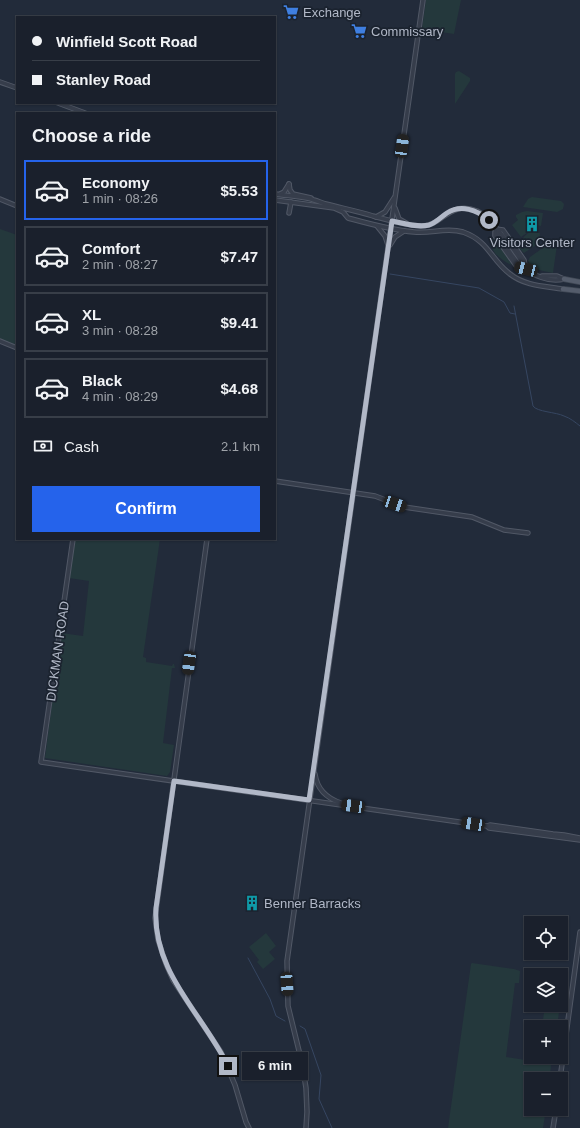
<!DOCTYPE html>
<html lang="en">
<head>
<meta charset="utf-8">
<style>
	body { margin:0; font-family:Helvetica,sans-serif; background:#232834; color:#f1f3f6; height:100vh; display:flex; flex-direction:column; font-size:15px; white-space:nowrap }
	* { box-sizing:border-box; margin:0 }
	p { font-size:13px; color:#9fa3a9 }
	.icon { flex:none; width:22px; height:22px; fill:none; stroke:currentColor; stroke-width:2; stroke-linecap:round; stroke-linejoin:round }
	.map { position:relative; flex:1; overflow:hidden }
	.details { position:absolute; left:16px; top:112px; width:260px; height:428px; display:flex; flex-direction:column; background:#1a202c; border-radius:0px; box-shadow:0 1px 3px #0004,0 0 0 1px #383e48 }
	.details>* { flex:none }
	.guide { position:absolute; left:16px; top:16px; width:260px; height:88px; border-radius:0px; box-shadow:0 1px 3px #0004,0 0 0 1px #383e48; display:grid; align-content:center; height:88px; padding:0 16px; background:#1a202c }
	.buttons { position:absolute; left:524px; top:916px; display:grid; gap:8px }
	.buttons a { display:grid; place-items:center; width:44px; height:44px; border-radius:0px; background:#1a202c; box-shadow:0 1px 3px #0004,0 0 0 1px #383e48; font-size:20px }
	.end { position:absolute; width:18px; height:18px; margin:-9px; border:5px solid #b1b8c7; background:#111; box-shadow:0 0 0 2px #111 }
	.from { border-radius:50% }
	.bubble { position:absolute; height:28px; border-radius:0px; background:#1a202c; box-shadow:0 1px 3px #0004,0 0 0 1px #383e48; font-size:13px; font-weight:700; line-height:28px; text-align:center }
	.car { position:absolute; width:12px; height:24px; margin:-12px -6px; border-radius:5px; box-shadow:0 0 3px 1px #0007; background:linear-gradient(#222 24%,#8ab4d8 0 40%,#222 0 76%,#8ab4d8 0 86%,#222 0) }
	.guide b { display:flex; align-items:center; gap:14px; height:38px; font-size:15px }
	.guide b+b { border-top:1px solid #383e48 }
	.guide i { width:10px; height:10px; background:#f1f3f6 }
	ul { padding:0; list-style:none }
	li { display:flex; align-items:center; gap:12px; height:60px; margin:0 8px 6px; padding:0 8px; border:2px solid #383e48; border-radius:0px }
	li div { flex:1 }
	li b { display:block; font-size:15px }
	li em { font-style:normal; font-weight:700 }
	li.selected { border-color:#2563eb }
	li>.icon { width:36px; height:36px; stroke-width:1.5 }
	h2 { padding:0 16px; font-size:18px; line-height:48px }
	.pay { display:flex; align-items:center; gap:10px; height:44px; padding:0 16px; font-size:15px }
	.pay p { margin-inline-start:auto }
	.primary-button { display:flex; gap:8px; margin-top:auto; padding:8px 16px }
	.primary-button a { flex:1; height:46px; border-radius:0px; background:#2563eb; color:#fff; font-size:16px; font-weight:700; line-height:46px; text-align:center }
	.map>svg:first-child { display:block }
</style>
</head>
<body>
<div class="map">
<svg width="580" height="1128" viewBox="0 0 580 1128">
	<rect width="100%" height="100%" fill="#222b3a"/>
	<g fill="#24383c">
		<polygon points="426,0 461,0 454,34 422,29"/>
		<polygon points="459,71 470,78 470,81 455,104 455,74 456,72"/>
		<polygon points="532,197 561,201 564,204 563,209 557,212 523,207 528,199"/>
		<polygon points="527,211 543,213 541,226 537,225 538,219 528,218 527,220 528,218 530,219 529,220 527,228 529,228 528,232 521,237 512,225 518,220 516,217 516,215 522,212"/>
		<polygon points="0,229 17,235 17,345 0,339"/>
		<path d="M531,231L540,233L539,243L524,253L519,248C521,239 524,236 531,231Z"/>
		<path d="M492,239H495L512,265C502,261 488,251 492,239Z"/>
		<path d="M550,243L557,245L553,273C544,271 532,270 528,261L530,257Z"/>
		<polygon points="75,539 160,539 143,657 146,658 146,662 172,666 173,664 174,664 175,668 172,668 163,743 174,745 170,772 167,776 45,758 61,633 83,636 89,581 69,578"/>
		<polygon points="266,933 276,946 269,952 275,959 263,969 257,962 259,960 249,947"/>
		<polygon points="472,963 514,969 520,971 519,983 515,983 506,1057 551,1064 550,1079 531,1079 531,1109 546,1109 543,1128 448,1128 471,964"/>
		<polygon points="545,1005 560,1005 557,1027 542,1027"/>
	</g>
	<g fill="none" stroke-linecap="round" stroke-linejoin="round">
		<g stroke="#364661" stroke-width="1">
			<polyline points="390,274 479,288 504,302 510,313 515,314"/>
			<path d="M514,306L533,406C537,412 556,412 564,416C570,418 575,422 580,426"/>
			<polyline points="248,958 270,999 276,1016 285,1021"/>
			<polyline points="300,1026 305,1029 321,1075 319,1099 332,1128"/>
		</g>
		<defs>
			<g id="minor">
				<polyline points="0,82 17,88"/>
				<polyline points="58,103 85,113"/>
				<polyline points="289,184 290,190 293,194 311,198"/>
				<path d="M275,194C288,196 302,196 314,200C318,201 322,203 326,204C341,208 357,211 373,216C388,220 404,225 421,226C443,226 449,200 477,211C491,218 518,254 526,269"/>
				<polyline points="280,194 284,192 289,184"/>
				<polyline points="0,199 17,206"/>
				<path d="M275,200L334,208L343,212L348,218C370,224 391,230 414,232C431,234 446,227 463,232C489,241 491,260 510,274C525,286 545,286 563,289"/>
				<polyline points="395,208 399,219 406,223"/>
				<polyline points="289,213 291,202"/>
				<polyline points="376,217 385,212 394,198"/>
				<polyline points="377,226 385,236 388,245"/>
				<path d="M495,229C498,236 502,241 507,248C511,253 515,261 520,265C532,275 549,283 564,279"/>
				<polyline points="496,229 503,230 524,260 525,265"/>
				<polyline points="495,232 495,236 517,267 522,268"/>
				<polyline points="390,245 395,237 404,231"/>
				<polyline points="542,276 557,276 564,279"/>
				<polyline points="0,341 17,348"/>
				<polyline points="275,481 375,496 404,507 472,517 504,530 528,533"/>
				<polyline points="73,539 41,762 487,826 489,828 580,840"/>
				<polyline points="207,539 155,918 158,940 166,964 173,980 221,1052 235,1085 246,1122 249,1128"/>
				<path d="M315,774C317,789 326,798 341,803"/>
				<polyline points="487,826 490,825 553,834 564,835 580,838"/>
				<polyline points="560,1079 580,932"/>
				<polyline points="306,1128 307,1112 306,1088 302,1063 288,1006 287,961 423,0"/>
				<polyline points="553,1128 556,1109"/>
			</g>
			<g id="major">
				<polyline points="564,279 580,282"/>
				<polyline points="563,289 580,291"/>
			</g>
		</defs>
		<use href="#minor" stroke="#515866" stroke-width="5.5"/>
		<use href="#major" stroke="#3f4754" stroke-width="6"/>
		<use href="#minor" stroke="#363d4b" stroke-width="3.5"/>
		<use href="#major" stroke="#545c6b" stroke-width="4.5"/>
	</g>
	<g fill="none" stroke-linecap="round" stroke-linejoin="round">
		<path stroke="#b1b8c7" stroke-width="5" d="M228,1066C202,1013 152,972 156,908L174,781L309,800L392,221C403,223 417,228 429,225C436,223 441,217 447,213C461,204 477,210 489,220"/>
	</g>
	<defs>
		<symbol id="supermarket-bare" viewBox="-9 -9 18 18"><path d="M-6-5.5h2.5l.6 2H6L4.5 2H-2.5L-4.4-4H-6ZM-1.5 3.2a1.3 1.3 0 1 0 .1 0ZM3 3.2a1.3 1.3 0 1 0 .1 0Z" fill="#3f7fe0" stroke="#1b232f" stroke-width="2.5" paint-order="stroke"/></symbol>
		<symbol id="building-bare" viewBox="-9 -9 18 18"><path d="M-4-6H4V6H1V3H-1V6H-4ZM-2.5-4.3h1.7v1.8h-1.7ZM.8-4.3h1.7v1.8H.8ZM-2.5-1h1.7V.8h-1.7ZM.8-1h1.7V.8H.8Z" fill="#0f9aa8" stroke="#1b232f" stroke-width="2.5" paint-order="stroke"/></symbol>
	</defs>
	<g fill-rule="evenodd">
		<use href="#supermarket-bare" x="280" y="1" width="22" height="22"/>
		<use href="#supermarket-bare" x="348" y="20" width="22" height="22"/>
		<use href="#building-bare" x="521" y="213" width="22" height="22"/>
		<use href="#building-bare" x="241" y="892" width="22" height="22"/>
	</g>
	<g text-anchor="middle" stroke-width="3.5" stroke-linejoin="round" paint-order="stroke">
		<g font-size="13" fill="#b1b8c7" stroke="#1b232f" text-anchor="start">
			<text x="303" y="17">Exchange</text>
			<text x="371" y="36">Commissary</text>
			<text x="532" y="247" text-anchor="middle">Visitors Center</text>
			<text x="264" y="908">Benner Barracks</text>
		</g>
		<g font-size="13" fill="#b1b8c7" stroke="#1b232f">
			<text transform="translate(57 651) rotate(-82)" y="5">DICKMAN ROAD</text>
		</g>
	</g>
</svg>
<div class="buttons">
<a><svg class="icon" aria-label="locate" viewBox="0 0 24 24"><circle cx="12" cy="12" r="6"/><path d="M12 2v4M12 18v4M2 12h4M18 12h4"/></svg></a>
<a><svg class="icon" aria-label="layers" viewBox="0 0 24 24"><path d="M12 4l9 5-9 5-9-5zM3 14l9 5 9-5"/></svg></a>
<a>+</a>
<a>−</a>
</div>
<i class="end from" style="left:489px;top:220px"></i>
<i class="end" style="left:228px;top:1066px"></i>
<div class="bubble" style="left:242px;top:1052px;width:66px">6 min</div>
<i class="car" style="left:402px;top:146px;rotate:8deg"></i>
<i class="car" style="left:526px;top:269px;rotate:284deg"></i>
<i class="car" style="left:395px;top:504px;rotate:109deg"></i>
<i class="car" style="left:189px;top:663px;rotate:188deg"></i>
<i class="car" style="left:353px;top:806px;rotate:278deg"></i>
<i class="car" style="left:473px;top:824px;rotate:279deg"></i>
<i class="car" style="left:287px;top:984px;rotate:176deg"></i>
<div class="guide">
<b><i class="from"></i>Winfield Scott Road</b>
<b><i></i>Stanley Road</b>
</div>
<section class="details">
<h2>Choose a ride</h2>
<ul>
<li class="selected"><svg class="icon" aria-label="car" viewBox="0 0 24 24"><path d="M5 17H2v-5l4-1 3-4h7l3 4 3 1v5h-3M9 17h6M6 11h13"/><circle cx="7" cy="17" r="2"/><circle cx="17" cy="17" r="2"/></svg><div><b>Economy</b><p>1 min · 08:26</p></div><em>$5.53</em></li>
<li><svg class="icon" aria-label="car" viewBox="0 0 24 24"><path d="M5 17H2v-5l4-1 3-4h7l3 4 3 1v5h-3M9 17h6M6 11h13"/><circle cx="7" cy="17" r="2"/><circle cx="17" cy="17" r="2"/></svg><div><b>Comfort</b><p>2 min · 08:27</p></div><em>$7.47</em></li>
<li><svg class="icon" aria-label="car" viewBox="0 0 24 24"><path d="M5 17H2v-5l4-1 3-4h7l3 4 3 1v5h-3M9 17h6M6 11h13"/><circle cx="7" cy="17" r="2"/><circle cx="17" cy="17" r="2"/></svg><div><b>XL</b><p>3 min · 08:28</p></div><em>$9.41</em></li>
<li><svg class="icon" aria-label="car" viewBox="0 0 24 24"><path d="M5 17H2v-5l4-1 3-4h7l3 4 3 1v5h-3M9 17h6M6 11h13"/><circle cx="7" cy="17" r="2"/><circle cx="17" cy="17" r="2"/></svg><div><b>Black</b><p>4 min · 08:29</p></div><em>$4.68</em></li>
</ul>
<div class="pay"><svg class="icon" aria-label="cash" viewBox="0 0 24 24"><path d="M3 7h18v10H3z"/><circle cx="12" cy="12" r="2"/></svg>Cash<p>2.1 km</p></div>
<div class="primary-button"><a>Confirm</a></div>
</section>
</div>
</body>
</html>
